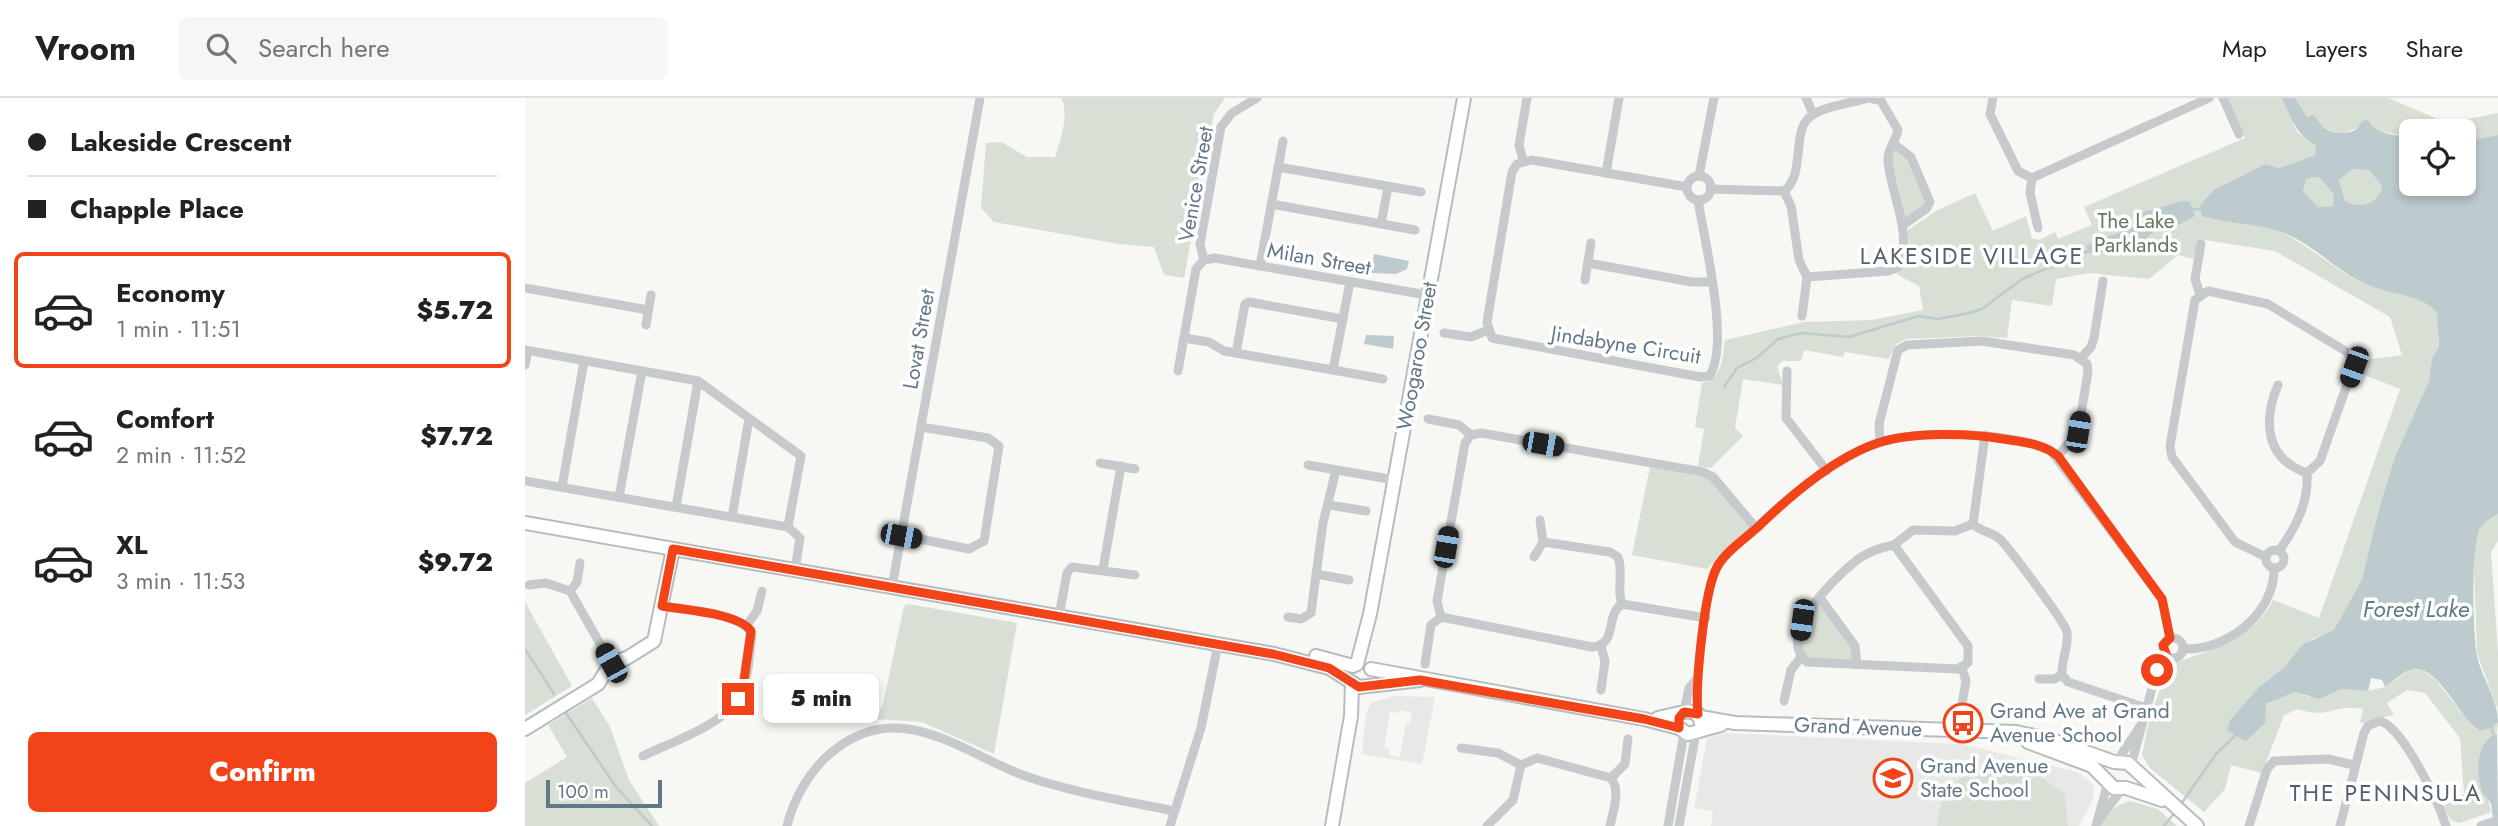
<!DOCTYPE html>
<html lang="en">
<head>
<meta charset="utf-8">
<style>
	body { margin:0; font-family:Jost,sans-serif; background:#f6f6f6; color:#222; height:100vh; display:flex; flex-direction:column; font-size:26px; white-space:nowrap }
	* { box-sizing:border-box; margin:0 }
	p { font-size:23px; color:#767676 }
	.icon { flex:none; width:38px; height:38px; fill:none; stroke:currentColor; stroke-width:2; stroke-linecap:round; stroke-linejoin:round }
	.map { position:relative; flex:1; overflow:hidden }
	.details { display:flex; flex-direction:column; background:#fff; width:525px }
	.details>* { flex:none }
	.hud { display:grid; align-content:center; height:154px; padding:0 28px; background:#fff }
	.tools { position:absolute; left:1874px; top:21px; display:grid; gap:14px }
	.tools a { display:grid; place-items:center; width:77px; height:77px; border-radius:10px; background:#fff; box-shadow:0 4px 10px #0003; font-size:35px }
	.scale { position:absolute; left:21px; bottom:18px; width:116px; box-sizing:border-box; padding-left:7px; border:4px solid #637887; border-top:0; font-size:19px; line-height:24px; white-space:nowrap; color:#637887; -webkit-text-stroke:5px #fff; paint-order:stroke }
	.end { position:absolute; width:32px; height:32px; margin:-16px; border:9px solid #f24418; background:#fff; box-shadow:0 0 0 4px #fff }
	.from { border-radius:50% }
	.bubble { position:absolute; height:49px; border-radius:10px; background:#fff; box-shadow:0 4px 10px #0003; font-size:23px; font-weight:800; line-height:49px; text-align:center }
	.car { position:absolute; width:21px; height:42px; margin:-21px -10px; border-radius:9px; box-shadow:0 0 5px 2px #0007; background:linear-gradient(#222 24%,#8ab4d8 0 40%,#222 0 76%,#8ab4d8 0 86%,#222 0) }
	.hud b { display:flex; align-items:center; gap:24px; height:66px; font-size:26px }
	.hud b+b { border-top:2px solid #e0e0e0 }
	.hud i { width:18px; height:18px; background:#222 }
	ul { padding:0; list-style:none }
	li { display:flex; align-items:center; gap:21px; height:116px; margin:0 14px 10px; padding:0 14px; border:4px solid transparent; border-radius:10px }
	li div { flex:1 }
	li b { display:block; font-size:26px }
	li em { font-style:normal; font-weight:800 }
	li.on { border-color:#f24418 }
	li>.icon { width:63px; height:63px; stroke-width:1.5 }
	.button { display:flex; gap:14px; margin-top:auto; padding:14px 28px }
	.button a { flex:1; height:80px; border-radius:10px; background:#f24418; color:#fff; font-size:28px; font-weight:800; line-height:80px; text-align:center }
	header { display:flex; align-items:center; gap:42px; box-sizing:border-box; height:98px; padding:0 35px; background:#fff; border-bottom:2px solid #e0e0e0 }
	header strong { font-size:33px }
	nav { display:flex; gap:38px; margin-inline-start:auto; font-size:24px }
	.search { width:490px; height:63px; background:#f6f6f6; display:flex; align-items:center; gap:18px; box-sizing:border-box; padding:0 24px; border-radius:10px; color:#767676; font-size:26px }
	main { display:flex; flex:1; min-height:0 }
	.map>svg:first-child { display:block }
</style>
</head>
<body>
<header>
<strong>Vroom</strong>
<div class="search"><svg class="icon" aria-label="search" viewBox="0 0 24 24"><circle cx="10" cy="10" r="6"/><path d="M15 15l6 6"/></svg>Search here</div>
<nav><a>Map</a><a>Layers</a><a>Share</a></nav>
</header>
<main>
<section class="details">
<div class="hud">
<b><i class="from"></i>Lakeside Crescent</b>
<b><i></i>Chapple Place</b>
</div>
<ul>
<li class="on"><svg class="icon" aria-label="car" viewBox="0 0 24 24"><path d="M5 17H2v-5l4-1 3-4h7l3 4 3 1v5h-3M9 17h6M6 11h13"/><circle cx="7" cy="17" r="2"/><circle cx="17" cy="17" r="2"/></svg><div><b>Economy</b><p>1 min · 11:51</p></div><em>$5.72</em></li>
<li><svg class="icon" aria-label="car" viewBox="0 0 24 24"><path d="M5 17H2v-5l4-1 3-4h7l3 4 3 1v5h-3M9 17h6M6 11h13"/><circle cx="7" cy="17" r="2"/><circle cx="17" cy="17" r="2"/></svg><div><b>Comfort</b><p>2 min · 11:52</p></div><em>$7.72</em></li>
<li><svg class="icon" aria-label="car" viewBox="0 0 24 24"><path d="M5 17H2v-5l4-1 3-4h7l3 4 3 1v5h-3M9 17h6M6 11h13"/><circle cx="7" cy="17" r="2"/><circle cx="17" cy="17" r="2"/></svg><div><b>XL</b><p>3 min · 11:53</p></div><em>$9.72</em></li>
</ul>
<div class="button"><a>Confirm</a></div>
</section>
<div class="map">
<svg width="1973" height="728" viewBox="0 0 1973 728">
	<rect width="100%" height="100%" fill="#f7f7f3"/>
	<g fill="#e8e9e7" fill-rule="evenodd">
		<path d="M869,598L910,599L897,666L837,656L841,615L846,605ZM874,612L887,615L885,625H881L875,659L864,657V650L859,649L865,614L873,615Z"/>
		<polygon points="1201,635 1436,646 1553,674 1569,687 1568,701 1554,728 1186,728 1188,713 1170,710 1166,728 1182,640"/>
	</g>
	<g fill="#d8dfd4">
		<path d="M536,0H700L689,16L659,180L639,177L629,149L594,146L469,124L456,110L461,45L476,44L502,59H530C535,43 545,16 536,0Z"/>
		<path d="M1701,0H1757L1772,34L1791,48L1790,57L1753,70L1740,66L1703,84L1690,91L1677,118C1700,125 1723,122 1745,130C1782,143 1807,172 1842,187C1862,195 1898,193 1911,212C1916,219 1912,238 1914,249L1907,260L1904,283L1870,359L1855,407L1838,482L1818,520L1809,533L1787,541L1760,569L1734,589L1705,622L1770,594L1784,599L1801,598L1817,591L1843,593L1860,589L1886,571L1897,572L1911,582L1948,629L1955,633L1967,630L1973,624L1963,700L1966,714L1935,725L1927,723L1917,709L1939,696L1935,640L1900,595L1882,592L1862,605L1869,617L1849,621L1842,626L1835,624L1838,611C1809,605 1804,622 1773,611L1759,617L1737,675L1706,667L1700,691L1679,714L1625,670L1617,657L1624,622L1644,566C1680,556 1731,539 1748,502L1794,520L1875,291L1832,274L1831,259L1840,262L1877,257L1865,219L1750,153L1673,141L1669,161L1653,157L1624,181L1564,175L1531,181L1527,208L1487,202L1482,240L1454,238L1381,241L1371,246L1364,261L1320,254L1318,259L1279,252L1276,263H1258L1252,268L1258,287L1218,281L1210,330L1218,338L1186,370L1173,368L1179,331L1170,329L1177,285C1198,279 1197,261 1200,242L1279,224L1347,222L1398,212L1394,188L1371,176C1387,167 1383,148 1383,132L1411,113L1450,95L1468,133L1501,118L1507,140L1514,142L1530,134L1533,141L1567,127L1559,109L1720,40Z"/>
		<polygon points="1770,0 1863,0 1922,25 1973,15 1973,37 1939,44 1939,33 1886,33 1886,39 1853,33 1837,23 1831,31 1813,36 1782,20"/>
		<polygon points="1369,46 1382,54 1405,104 1378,127 1364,53"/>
		<path d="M1828,71L1844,72L1857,88C1853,107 1836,111 1820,103L1814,82Z"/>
		<polygon points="1788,79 1795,80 1809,97 1809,108 1793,109 1778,93 1781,81"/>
		<polygon points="1125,369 1183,380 1226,429 1182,471 1107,457"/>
		<polygon points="1973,416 1973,443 1966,454 1973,554 1973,612 1952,555 1949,471 1950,443 1956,428"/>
		<polygon points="1295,500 1330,548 1332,567 1276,559 1277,522"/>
		<polygon points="0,504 47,588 0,617"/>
		<polygon points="383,506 492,525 469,656 397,624 351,621 358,606 379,508"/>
		<polygon points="67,600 85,629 104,682 134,728 0,728 0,685 42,659 23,627"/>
		<path d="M1504,670L1540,696L1543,728H1412C1414,718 1415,703 1420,695C1437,668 1477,671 1504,670Z"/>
		<polygon points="1605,703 1633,711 1652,728 1571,728 1592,708"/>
	</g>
	<g fill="#bdcace" fill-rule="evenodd">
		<path d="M1757,0H1770L1782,19L1789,17C1798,34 1814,39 1831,32L1837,23L1843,22C1850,37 1871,37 1886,39V86H1939V44L1973,37V416C1968,419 1960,424 1956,429C1945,444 1948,537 1952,558C1957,581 1973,600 1973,624L1967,630L1955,633L1948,628C1934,615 1911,567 1888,571C1879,573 1868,583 1860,589L1857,582L1846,580L1843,593L1817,591L1794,601L1770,594L1741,606L1740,625L1721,643L1702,633L1705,622L1734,589L1760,569L1777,547L1809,532L1837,482L1855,407L1870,359L1904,283L1907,260L1914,249L1912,214C1893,195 1867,197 1843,187C1813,175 1791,148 1761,136C1732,124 1706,127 1677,118L1675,107L1690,91L1740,66L1754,70L1790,57L1791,48C1769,33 1768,24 1757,0ZM1828,71L1844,72L1857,88C1853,107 1836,111 1820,103L1814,82ZM1788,79L1795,80L1809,97L1808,108L1793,109L1778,93L1781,81Z"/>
		<path d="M1656,103L1665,104L1670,118L1651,128H1634L1611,151L1595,147L1581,154L1564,155L1561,148C1576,138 1594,137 1610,128L1613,116Z"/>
		<polygon points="849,156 884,163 882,171 871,176 846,175"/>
		<polygon points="841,237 869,238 868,251 839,246"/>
		<path d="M1972,636L1973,728H1970C1968,721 1967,713 1966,706C1964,700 1959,698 1957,693C1950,675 1952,641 1972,636Z"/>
	</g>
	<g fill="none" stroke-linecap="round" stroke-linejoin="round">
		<g stroke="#bdcace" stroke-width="2.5">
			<polyline points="1668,111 1676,111"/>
			<polyline points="1199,289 1212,270 1233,259 1253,241 1276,235 1324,239 1393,218 1413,221 1444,215 1457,211 1497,181 1563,153"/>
			<polyline points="0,551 29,596"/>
			<polyline points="41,615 91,689 127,728"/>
			<polyline points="1967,630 1968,636"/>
			<polyline points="1656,706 1691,656 1713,635"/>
			<polyline points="1639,728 1650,714"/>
		</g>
		<defs>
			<g id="secondary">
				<polyline points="0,425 749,556 804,570 834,589 895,582"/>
				<polyline points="791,558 828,568"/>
				<polyline points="832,566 845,516 939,0"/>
				<polyline points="846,571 1119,621 1154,630 1163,636 1196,627"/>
				<polyline points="1175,619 1210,625 1491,634 1524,641 1589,664 1603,665 1672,728"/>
				<polyline points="1133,620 1163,613 1173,616 1176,625"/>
				<polyline points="0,631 73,586 86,565 102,560 129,543 148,451"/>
				<polyline points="1503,644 1567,668 1589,690 1601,690 1637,702"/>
				<polyline points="807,728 826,618 827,585"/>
			</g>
		</defs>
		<use href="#secondary" stroke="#b6bcc0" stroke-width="16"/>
		<g stroke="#c6cacd" stroke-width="9">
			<polyline points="1281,0 1288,16"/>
			<path d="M1344,0L1356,3L1373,32C1371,43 1362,51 1363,63C1366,98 1388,134 1374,169L1363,173L1282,179L1274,162L1266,108L1259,93C1281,77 1266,31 1286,18C1300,8 1327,5 1344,0Z"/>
			<polyline points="1468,0 1465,16 1493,73 1507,80 1684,0"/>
			<polyline points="1698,0 1714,36"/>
			<polyline points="1369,46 1386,59 1405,104 1401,111 1378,127"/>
			<polyline points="998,62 994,47 1002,0"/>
			<polyline points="753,69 896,94"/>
			<polyline points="1081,75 1094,0"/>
			<polyline points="1174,78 1189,0"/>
			<circle cx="1174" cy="90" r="12"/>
			<polyline points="1507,80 1505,95 1513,130"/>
			<path d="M1162,89L1007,62L992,66L987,74L962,224L967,240L1175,279L1184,278C1206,248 1179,141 1173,102"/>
			<polyline points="1185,91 1259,93"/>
			<polyline points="746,106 890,132"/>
			<polyline points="856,126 863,89"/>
			<polyline points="679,162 690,160 902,197"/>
			<polyline points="1063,165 1167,184 1186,184"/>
			<polyline points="735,168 758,43"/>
			<polyline points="1060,182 1066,145"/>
			<polyline points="0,190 123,212"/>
			<polyline points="1675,196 1670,181 1676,146"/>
			<polyline points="1277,218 1282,179"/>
			<polyline points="121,227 126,197"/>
			<polyline points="919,235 946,239 963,232"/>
			<polyline points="659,240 684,244 699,253 808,272 825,184"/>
			<polyline points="0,252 173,283 276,358 263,429"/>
			<polyline points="711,255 720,206 724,204 818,221"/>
			<polyline points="1556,260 1566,249 1569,240 1578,183"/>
			<polyline points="0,267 3,253"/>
			<polyline points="808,272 858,281"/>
			<polyline points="653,273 671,171 679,162 675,146 696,29 707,15 732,0"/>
			<polyline points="1262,273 1261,320 1302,373"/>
			<path d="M1753,287C1738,322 1740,361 1782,375"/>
			<polyline points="903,321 934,327 946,337"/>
			<path d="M1460,337L1448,426C1456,434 1468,434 1476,442C1486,453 1540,524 1542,534C1544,549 1536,562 1537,577L1543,584L1621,610"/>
			<polyline points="1355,344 1354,326 1373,252 1382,247 1457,243 1549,257 1562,266 1563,274 1553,334 1533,358"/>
			<polyline points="575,365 610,371"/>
			<polyline points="783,367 870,382"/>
			<polyline points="0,383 263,429 275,440 270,472"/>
			<polyline points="37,389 59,263"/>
			<polyline points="94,399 117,273"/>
			<polyline points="804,407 841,413"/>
			<polyline points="151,409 173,283"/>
			<polyline points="207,419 224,321"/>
			<polyline points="376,437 444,451 459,443 474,348 463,340 396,329"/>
			<path d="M1018,444L1085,454L1093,459C1099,476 1091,490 1097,506"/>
			<path d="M1369,447L1443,548V565L1432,571L1282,564C1249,536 1312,478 1333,461C1344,454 1357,449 1369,447Z"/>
			<polyline points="1369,447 1388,432 1430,433 1448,426"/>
			<circle cx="1750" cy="461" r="9"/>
			<polyline points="1009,459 1018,444 1015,422"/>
			<path d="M1741,459L1710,444L1647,359L1645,348L1670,202L1683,193L1743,206L1822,254L1830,264L1795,363L1782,375C1784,404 1771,429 1754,453"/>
			<polyline points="578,471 596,368"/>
			<polyline points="791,476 824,482"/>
			<polyline points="4,487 21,485 45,493 86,565"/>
			<polyline points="367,489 455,0"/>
			<polyline points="45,493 52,484 55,465"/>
			<polyline points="1295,500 1330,548 1332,567"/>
			<polyline points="534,518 542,475 547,469 610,477"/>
			<polyline points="763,519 776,521 786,515 798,425 811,372"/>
			<path d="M1181,520L1097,506C1079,518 1094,546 1067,549L916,519L912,503L940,345L946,337L956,335L1178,374L1188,379L1231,430"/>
			<polyline points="222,527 232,513 237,493"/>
			<circle cx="1648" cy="550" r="10"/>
			<path d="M1658,551C1701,553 1750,516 1749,470"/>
			<polyline points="900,566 906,527 916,519"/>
			<polyline points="1514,581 1529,581 1537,577"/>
			<polyline points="1076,592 1080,563 1076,548"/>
			<polyline points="1259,603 1266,572 1276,559"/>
			<polyline points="1436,612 1441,583 1437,570"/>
			<polyline points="1159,614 1164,590 1171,582"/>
			<path d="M1173,616C1170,588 1179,491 1193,468C1202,453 1221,440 1234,427C1268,395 1308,362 1352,345C1390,331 1491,334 1526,353L1637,501L1645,540"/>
			<polyline points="936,650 973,655 996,667"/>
			<path d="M118,658C146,644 196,628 213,601C224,584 224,557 227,537C218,514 160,512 137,508"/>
			<polyline points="1592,663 1616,627"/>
			<polyline points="1606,667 1632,572 1642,559"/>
			<polyline points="1086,680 1100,666 1103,641"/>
			<polyline points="1573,723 1597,691"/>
			<path d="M262,728C276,671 326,619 389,632C429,640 465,666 503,679C551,695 600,703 649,713"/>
			<polyline points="645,728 676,630 693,546"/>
			<path d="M962,728L988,702L996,667L1012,660L1086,680C1096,693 1088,713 1085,728"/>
			<polyline points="1143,728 1159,635"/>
			<polyline points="1154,728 1171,634"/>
			<polyline points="1571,728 1583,685"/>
			<polyline points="1724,728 1742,671 1749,663 1803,661 1829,667"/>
			<path d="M1815,728L1839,635L1843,628L1854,623C1876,625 1915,707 1921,728"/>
			<polyline points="1956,728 1973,722"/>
		</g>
		<use href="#secondary" stroke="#fff" stroke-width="12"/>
	</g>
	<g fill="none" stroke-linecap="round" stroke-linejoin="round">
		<path stroke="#f24418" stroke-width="9" d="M213,601L218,589L226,533C214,515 158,512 137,508L148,451L748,556L804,570L834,589L895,582L1119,621L1154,630V620L1159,614L1173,616C1170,588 1179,493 1192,469C1201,453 1221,440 1234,428C1265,398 1313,357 1356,344C1389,334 1444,335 1478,341C1497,344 1517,345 1533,358L1637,501L1645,540L1638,547L1642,559L1632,572"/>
	</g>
	<defs>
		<symbol id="bus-ring" viewBox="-11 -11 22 22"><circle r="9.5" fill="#fff" stroke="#f24418" stroke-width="1.5"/><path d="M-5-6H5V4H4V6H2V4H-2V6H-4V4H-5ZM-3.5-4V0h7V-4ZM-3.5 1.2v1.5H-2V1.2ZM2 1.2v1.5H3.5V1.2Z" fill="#f24418"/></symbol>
		<symbol id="school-ring" viewBox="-11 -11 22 22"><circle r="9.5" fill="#fff" stroke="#f24418" stroke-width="1.5"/><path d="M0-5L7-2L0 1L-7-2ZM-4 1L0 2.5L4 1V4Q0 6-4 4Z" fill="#f24418"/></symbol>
	</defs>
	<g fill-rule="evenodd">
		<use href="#bus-ring" x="1416" y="603" width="44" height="44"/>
		<use href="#school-ring" x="1346" y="658" width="44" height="44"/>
	</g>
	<g text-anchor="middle" stroke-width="7" stroke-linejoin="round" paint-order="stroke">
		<g font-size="21" fill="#637887" stroke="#fff">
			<text transform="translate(671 86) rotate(-80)" y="7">Venice Street</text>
			<text transform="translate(794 161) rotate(10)" y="7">Milan Street</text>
			<text transform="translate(394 241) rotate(-80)" y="7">Lovat Street</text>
			<text transform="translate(1101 247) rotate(9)" y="7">Jindabyne Circuit</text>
			<text transform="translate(892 258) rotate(-80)" y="7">Woogaroo Street</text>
			<text transform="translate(1333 629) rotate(2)" y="7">Grand Avenue</text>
		</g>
		<g font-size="21" fill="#65795f" stroke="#fff">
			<text x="1611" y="130">The Lake<tspan x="1611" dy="24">Parklands</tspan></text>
		</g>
		<g font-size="21" fill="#637887" stroke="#fff" text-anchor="start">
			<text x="1465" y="620">Grand Ave at Grand<tspan x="1465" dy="24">Avenue School</tspan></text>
			<text x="1395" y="675">Grand Avenue<tspan x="1395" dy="24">State School</tspan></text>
		</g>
		<g font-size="23" letter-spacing="2" fill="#52616c" stroke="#fff">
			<text x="1447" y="166">LAKESIDE VILLAGE</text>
			<text x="1861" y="703">THE PENINSULA</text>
		</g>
		<g font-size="23" font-style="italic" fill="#5f7b83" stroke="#fff">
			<text x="1891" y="519">Forest Lake</text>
		</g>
	</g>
</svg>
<div class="tools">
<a><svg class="icon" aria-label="locate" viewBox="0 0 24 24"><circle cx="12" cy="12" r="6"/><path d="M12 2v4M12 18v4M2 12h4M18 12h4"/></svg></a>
</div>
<div class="scale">100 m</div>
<i class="end from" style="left:1632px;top:572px"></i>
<i class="end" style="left:213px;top:601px"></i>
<div class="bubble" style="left:238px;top:576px;width:116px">5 min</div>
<i class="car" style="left:1829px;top:269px;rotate:200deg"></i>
<i class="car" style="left:1553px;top:334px;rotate:9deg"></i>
<i class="car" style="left:1018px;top:346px;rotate:100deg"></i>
<i class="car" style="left:376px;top:438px;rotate:101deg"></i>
<i class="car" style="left:921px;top:449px;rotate:10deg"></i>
<i class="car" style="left:1277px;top:522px;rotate:188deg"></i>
<i class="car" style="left:86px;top:565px;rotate:331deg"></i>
</div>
</main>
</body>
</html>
